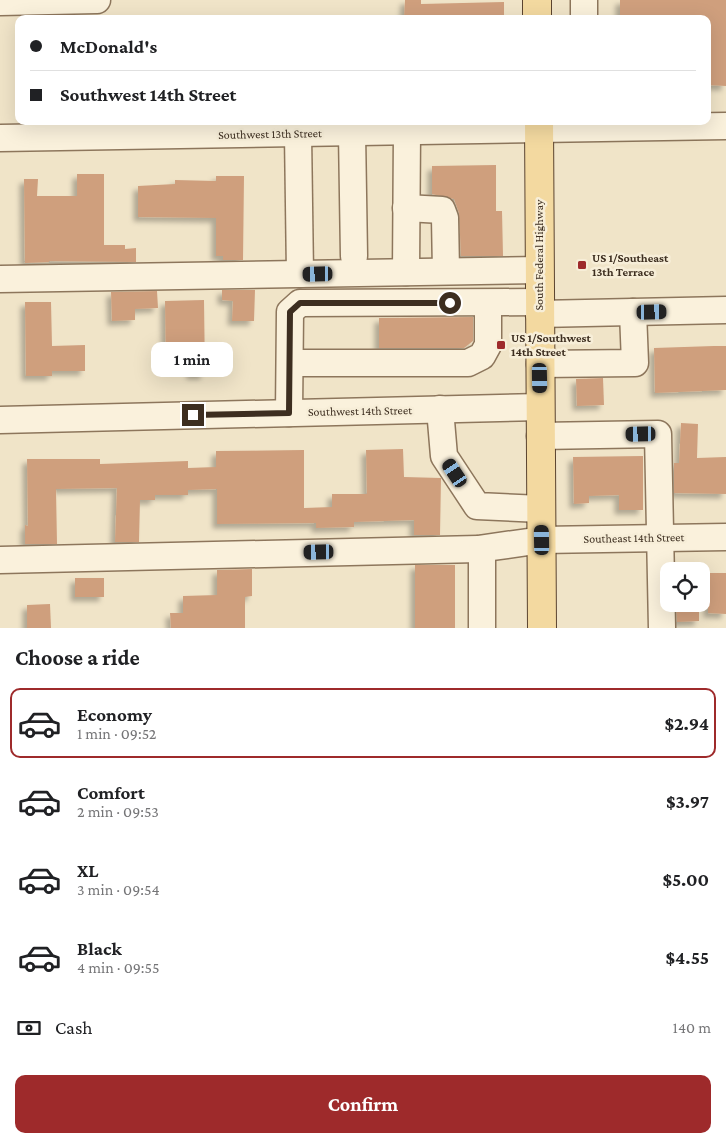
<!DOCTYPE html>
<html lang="en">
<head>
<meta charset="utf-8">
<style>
	body { margin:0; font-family:"Crimson Pro",serif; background:#f6f6f6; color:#202124; height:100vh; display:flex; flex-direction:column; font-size:19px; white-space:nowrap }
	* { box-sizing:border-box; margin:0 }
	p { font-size:16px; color:#757577 }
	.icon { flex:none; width:28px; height:28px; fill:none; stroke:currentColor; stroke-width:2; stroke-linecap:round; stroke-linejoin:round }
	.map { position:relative; height:628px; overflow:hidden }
	.panel { display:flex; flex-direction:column; background:#fff; flex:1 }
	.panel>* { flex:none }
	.guide { position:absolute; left:15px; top:15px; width:696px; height:110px; border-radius:10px; box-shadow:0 5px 20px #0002; display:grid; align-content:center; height:110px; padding:0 15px; background:#fff }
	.fabs { position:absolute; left:660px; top:562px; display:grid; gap:10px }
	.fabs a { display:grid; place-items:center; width:50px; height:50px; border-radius:10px; background:#fff; box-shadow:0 5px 20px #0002; font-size:25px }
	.end { position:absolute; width:22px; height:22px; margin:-11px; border:6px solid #3d2e20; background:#fff; box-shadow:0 0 0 2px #fff }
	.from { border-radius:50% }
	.bubble { position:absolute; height:35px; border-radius:10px; background:#fff; box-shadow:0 5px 20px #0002; font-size:16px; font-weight:700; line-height:35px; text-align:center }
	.car { position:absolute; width:15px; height:30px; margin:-15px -8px; border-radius:6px; box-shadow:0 0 4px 1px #0007; background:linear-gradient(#222 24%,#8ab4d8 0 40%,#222 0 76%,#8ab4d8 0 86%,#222 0) }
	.guide b { display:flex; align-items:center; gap:18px; height:48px; font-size:19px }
	.guide b+b { border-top:1px solid #e0e0e0 }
	.guide i { width:12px; height:12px; background:#202124 }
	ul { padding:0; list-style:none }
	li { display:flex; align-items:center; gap:15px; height:70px; margin:0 10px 8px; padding:0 5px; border:2px solid transparent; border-radius:10px }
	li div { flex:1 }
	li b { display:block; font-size:19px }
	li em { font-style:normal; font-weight:700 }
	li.selected { border-color:#9e2a2b }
	li>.icon { width:45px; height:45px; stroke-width:1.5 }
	h2 { padding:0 15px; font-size:22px; line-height:60px }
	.pay { display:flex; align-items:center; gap:12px; height:55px; padding:0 15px; font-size:19px }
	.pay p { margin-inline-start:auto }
	.button { display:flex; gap:10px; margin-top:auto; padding:10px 15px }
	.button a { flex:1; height:58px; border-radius:10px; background:#9e2a2b; color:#fff; font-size:20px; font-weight:700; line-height:58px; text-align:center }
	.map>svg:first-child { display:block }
</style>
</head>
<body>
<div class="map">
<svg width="726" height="628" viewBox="0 0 726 628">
	<defs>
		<filter id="shadow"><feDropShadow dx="-4.5" dy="4.5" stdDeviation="2.5" flood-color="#0004"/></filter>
	</defs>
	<rect width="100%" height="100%" fill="#f0e4c8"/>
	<g fill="#cf9f7d" filter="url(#shadow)">
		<polygon points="405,0 421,0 421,4 504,2 504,19 404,19"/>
		<polygon points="620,0 726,0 726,86 708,85 708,19 620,19"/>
		<polygon points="496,165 496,211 502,211 503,256 461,256 459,213 454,199 432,194 432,166"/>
		<polygon points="77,174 104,174 104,245 125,245 125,249 136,248 136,262 49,261 49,262 25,263 24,179 38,179 37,196 77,196"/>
		<polygon points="216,176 244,176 243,260 223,260 223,256 216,256 216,218 138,217 138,186 175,184 175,180 216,181"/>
		<polygon points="222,290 255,290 254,321 232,321 233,301 222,300"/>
		<polygon points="157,291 158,308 135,309 135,320 112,321 111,292"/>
		<polygon points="204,300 205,375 191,375 191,367 166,367 165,301"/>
		<polygon points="25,302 51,302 52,346 85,345 85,371 52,371 52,376 26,376"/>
		<polygon points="473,317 473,341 464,348 379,348 379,318"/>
		<polygon points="714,346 726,346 726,390 655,393 654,348"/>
		<polygon points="603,378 604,405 577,406 576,379"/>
		<polygon points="681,423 698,424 697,458 726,457 726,494 674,493 674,463 679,463"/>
		<polygon points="403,449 404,477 441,478 440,535 414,535 414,520 354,522 354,527 316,528 316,523 217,524 217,489 188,490 188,495 155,495 155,500 140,500 139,542 115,542 117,488 56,489 57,544 25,544 25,525 28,526 27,459 100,459 100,464 188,461 188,468 216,467 216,451 304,450 304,508 332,507 332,494 367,494 366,450"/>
		<polygon points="643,456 643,510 619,510 619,495 589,496 589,503 574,504 573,457"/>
		<rect x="415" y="565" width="40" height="63"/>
		<polygon points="252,569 252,596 245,597 245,628 171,628 170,613 183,613 183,596 217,595 217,570"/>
		<polygon points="708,573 726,573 726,614 708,613"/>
		<rect x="75" y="578" width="29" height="19"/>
		<polygon points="50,604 51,628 27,628 27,605"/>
		<polygon points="676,604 699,604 699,621 677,622"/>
	</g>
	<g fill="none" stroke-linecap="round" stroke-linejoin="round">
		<defs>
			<g id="minor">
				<polyline points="0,2 97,0"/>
				<polyline points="584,19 584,0"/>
				<polyline points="352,133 354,256"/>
				<polyline points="298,134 300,274"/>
				<polyline points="0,138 726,126"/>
				<polyline points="406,208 442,210 445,218 446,271"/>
				<polyline points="406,272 407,132"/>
				<polyline points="0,279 539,270"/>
				<polyline points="539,314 726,310"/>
				<polyline points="290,363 468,363 482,356 488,345 488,303"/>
				<polyline points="540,364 635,363 633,312"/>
				<polyline points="440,409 444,456 477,506 541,509"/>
				<polyline points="289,413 290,312 300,303 539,302"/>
				<polyline points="0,420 540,407"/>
				<polyline points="540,436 658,434 662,628"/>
				<polyline points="0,560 478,549 542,540 726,537"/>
				<polyline points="482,628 482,549"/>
			</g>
			<g id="major">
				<polyline points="537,0 537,19"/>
				<polyline points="539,121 542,628"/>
			</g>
		</defs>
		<use href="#minor" stroke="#8d765c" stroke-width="29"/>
		<use href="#major" stroke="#5b4430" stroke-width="30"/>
		<use href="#minor" stroke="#faf1dc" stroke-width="26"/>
		<use href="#major" stroke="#f3d9a0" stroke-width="28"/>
	</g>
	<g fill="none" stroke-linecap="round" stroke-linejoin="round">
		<polyline stroke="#3d2e20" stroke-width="6" points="193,415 289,413 290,312 300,303 450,303"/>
	</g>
	<g fill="#9e2a2b" stroke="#f7eed8" stroke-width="2">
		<rect x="577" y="260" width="10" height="10" rx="2.5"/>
		<rect x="496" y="340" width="10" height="10" rx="2.5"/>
	</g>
	<g text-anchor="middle" stroke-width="5" stroke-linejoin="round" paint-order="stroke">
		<g font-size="12" fill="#3d2e20" stroke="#f7eed8">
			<text transform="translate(270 134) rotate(-1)" y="4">Southwest 13th Street</text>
			<text transform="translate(539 255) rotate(-90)" y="4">South Federal Highway</text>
			<text transform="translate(360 411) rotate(-1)" y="4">Southwest 14th Street</text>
			<text transform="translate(634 538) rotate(-1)" y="4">Southeast 14th Street</text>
		</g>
		<g font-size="12" font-weight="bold" fill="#3d2e20" stroke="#f7eed8" text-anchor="start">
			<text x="592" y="262">US 1/Southeast<tspan x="592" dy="14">13th Terrace</tspan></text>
			<text x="511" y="342">US 1/Southwest<tspan x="511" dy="14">14th Street</tspan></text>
		</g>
	</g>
</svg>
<div class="fabs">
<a><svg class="icon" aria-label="locate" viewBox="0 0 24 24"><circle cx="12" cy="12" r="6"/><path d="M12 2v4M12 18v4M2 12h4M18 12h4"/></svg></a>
</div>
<i class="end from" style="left:450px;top:303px"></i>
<i class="end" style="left:193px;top:415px"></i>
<div class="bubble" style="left:151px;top:342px;width:82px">1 min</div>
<i class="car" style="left:318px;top:274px;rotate:269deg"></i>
<i class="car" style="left:652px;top:312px;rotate:89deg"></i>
<i class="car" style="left:540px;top:378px;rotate:179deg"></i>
<i class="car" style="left:641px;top:434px;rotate:269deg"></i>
<i class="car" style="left:455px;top:473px;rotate:326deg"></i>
<i class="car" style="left:542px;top:540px;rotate:359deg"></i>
<i class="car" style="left:319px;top:552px;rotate:269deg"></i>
<div class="guide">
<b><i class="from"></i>McDonald's</b>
<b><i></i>Southwest 14th Street</b>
</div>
</div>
<section class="panel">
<h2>Choose a ride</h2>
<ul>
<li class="selected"><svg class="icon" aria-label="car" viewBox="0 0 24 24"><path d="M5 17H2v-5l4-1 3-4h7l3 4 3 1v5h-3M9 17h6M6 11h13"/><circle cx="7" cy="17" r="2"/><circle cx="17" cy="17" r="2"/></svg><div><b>Economy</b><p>1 min · 09:52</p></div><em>$2.94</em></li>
<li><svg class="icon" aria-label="car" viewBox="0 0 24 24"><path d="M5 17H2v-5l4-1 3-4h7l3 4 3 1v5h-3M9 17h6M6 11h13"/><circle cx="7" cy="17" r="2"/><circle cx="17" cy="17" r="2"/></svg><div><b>Comfort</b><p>2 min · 09:53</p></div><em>$3.97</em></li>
<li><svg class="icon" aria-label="car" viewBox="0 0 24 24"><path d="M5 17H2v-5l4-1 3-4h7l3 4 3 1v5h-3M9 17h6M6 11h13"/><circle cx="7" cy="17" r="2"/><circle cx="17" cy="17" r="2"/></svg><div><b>XL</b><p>3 min · 09:54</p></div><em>$5.00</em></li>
<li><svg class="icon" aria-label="car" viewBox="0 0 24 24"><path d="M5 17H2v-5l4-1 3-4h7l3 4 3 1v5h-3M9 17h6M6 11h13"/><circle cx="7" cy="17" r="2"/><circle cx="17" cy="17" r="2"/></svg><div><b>Black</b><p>4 min · 09:55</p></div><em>$4.55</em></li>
</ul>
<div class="pay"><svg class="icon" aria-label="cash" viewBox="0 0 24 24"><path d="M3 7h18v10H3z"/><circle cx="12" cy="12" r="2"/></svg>Cash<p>140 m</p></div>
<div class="button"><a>Confirm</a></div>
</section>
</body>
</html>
